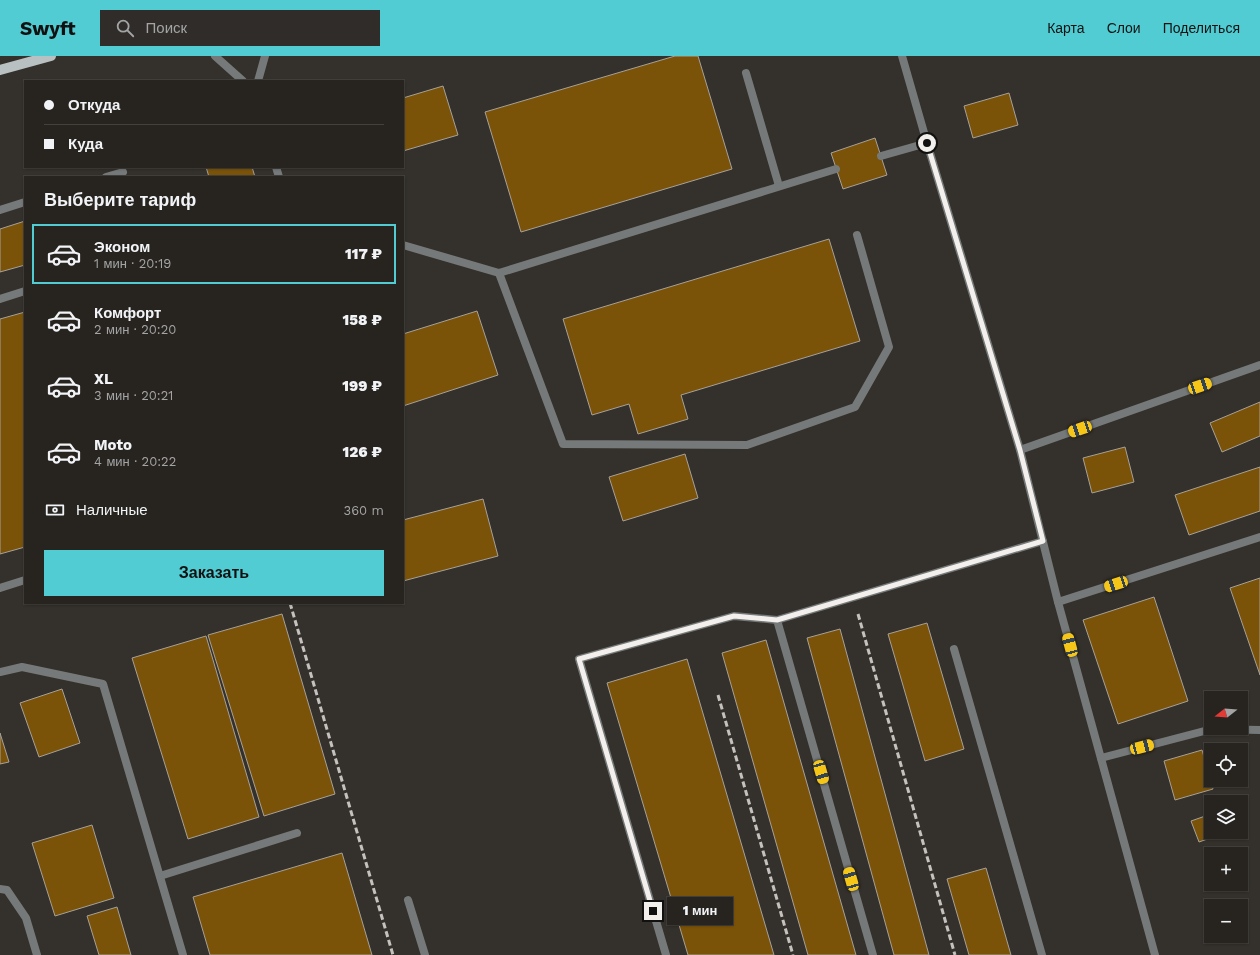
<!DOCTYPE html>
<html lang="ru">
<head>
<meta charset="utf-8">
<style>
	body { margin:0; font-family:"Work Sans",sans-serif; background:#2f2c29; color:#f1f3f6; height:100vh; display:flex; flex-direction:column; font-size:15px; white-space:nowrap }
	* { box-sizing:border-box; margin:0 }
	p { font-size:13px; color:#a4a4a5 }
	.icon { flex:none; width:22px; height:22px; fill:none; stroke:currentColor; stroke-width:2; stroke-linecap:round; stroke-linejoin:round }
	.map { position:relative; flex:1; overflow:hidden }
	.side { position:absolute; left:24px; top:120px; width:380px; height:428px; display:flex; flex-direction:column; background:#272420; border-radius:0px; box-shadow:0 1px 3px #0004,0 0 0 1px #43413e }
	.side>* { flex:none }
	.guide { position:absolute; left:24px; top:24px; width:380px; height:88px; border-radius:0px; box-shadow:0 1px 3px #0004,0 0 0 1px #43413e; display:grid; align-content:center; height:88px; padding:0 20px; background:#272420 }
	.needle { width:26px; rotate:253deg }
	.controls { position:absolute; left:1204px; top:635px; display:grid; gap:8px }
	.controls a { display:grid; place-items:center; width:44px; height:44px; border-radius:0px; background:#272420; box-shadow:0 1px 3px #0004,0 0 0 1px #43413e; font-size:20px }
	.end { position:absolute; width:18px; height:18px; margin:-9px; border:5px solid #f2efec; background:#111; box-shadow:0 0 0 2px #111 }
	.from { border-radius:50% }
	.bubble { position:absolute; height:28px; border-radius:0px; background:#272420; box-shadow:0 1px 3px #0004,0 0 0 1px #43413e; font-size:13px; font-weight:800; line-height:28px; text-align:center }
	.car { position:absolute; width:12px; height:24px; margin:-12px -6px; border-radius:5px; box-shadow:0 0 3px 1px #0007; background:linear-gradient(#f5c518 24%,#345 0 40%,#f5c518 0 76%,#345 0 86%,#f5c518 0) }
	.guide b { display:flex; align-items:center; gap:14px; height:38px; font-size:15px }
	.guide b+b { border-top:1px solid #43413e }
	.guide i { width:10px; height:10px; background:#f1f3f6 }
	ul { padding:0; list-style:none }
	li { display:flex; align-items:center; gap:12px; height:60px; margin:0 8px 6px; padding:0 12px; border:2px solid transparent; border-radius:0px }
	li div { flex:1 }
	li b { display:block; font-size:15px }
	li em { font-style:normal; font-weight:800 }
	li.current { border-color:#51ccd2 }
	li>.icon { width:36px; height:36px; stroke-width:1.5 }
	h2 { padding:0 20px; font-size:18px; line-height:48px }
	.pay { display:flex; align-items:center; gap:10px; height:44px; padding:0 20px; font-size:15px }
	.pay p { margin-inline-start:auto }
	.button { display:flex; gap:8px; margin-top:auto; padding:8px 20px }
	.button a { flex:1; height:46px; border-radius:0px; background:#51ccd2; color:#111; font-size:16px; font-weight:800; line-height:46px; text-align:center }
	header { display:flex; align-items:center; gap:24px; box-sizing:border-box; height:56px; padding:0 20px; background:#51ccd2; color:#111 }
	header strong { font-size:19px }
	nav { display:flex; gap:22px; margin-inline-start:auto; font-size:14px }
	.search { width:280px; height:36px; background:#2f2c29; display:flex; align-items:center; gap:10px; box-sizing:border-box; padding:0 14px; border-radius:0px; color:#a4a4a5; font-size:15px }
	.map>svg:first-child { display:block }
</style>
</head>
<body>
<header>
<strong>Swyft</strong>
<div class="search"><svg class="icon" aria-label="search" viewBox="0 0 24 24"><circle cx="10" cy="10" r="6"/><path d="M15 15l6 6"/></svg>Поиск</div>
<nav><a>Карта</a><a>Слои</a><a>Поделиться</a></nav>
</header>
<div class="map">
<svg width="1260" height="899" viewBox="0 0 1260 899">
	<rect width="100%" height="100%" fill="#34302b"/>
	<g fill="#7b5308" stroke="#a6a19b">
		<polygon points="675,0 698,0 732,113 521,176 485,56"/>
		<polygon points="443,30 458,79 403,95 403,42"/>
		<polygon points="1009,37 1018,69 973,82 964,50"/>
		<polygon points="875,82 887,119 843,133 831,97"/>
		<polygon points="206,111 252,111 255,121 209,121"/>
		<polygon points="25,165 25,209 0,216 0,173"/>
		<polygon points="829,183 860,285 681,339 688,363 638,378 629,348 592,359 563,263"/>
		<polygon points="477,255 498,319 403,350 403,278"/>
		<polygon points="25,256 25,491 0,498 0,263"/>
		<polygon points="1260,346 1260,380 1222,396 1210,367"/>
		<polygon points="1125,391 1134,426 1092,437 1083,402"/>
		<polygon points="685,398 698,442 623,465 609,421"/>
		<polygon points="1260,411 1260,455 1189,479 1175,439"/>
		<polygon points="483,443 498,500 403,525 403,464"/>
		<polygon points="1260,522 1260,619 1230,532"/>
		<polygon points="1154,541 1188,645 1118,668 1083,564"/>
		<polygon points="282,558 335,738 264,760 208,579"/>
		<polygon points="927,567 964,693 925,705 888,578"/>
		<polygon points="840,573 929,899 894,899 807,582"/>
		<polygon points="206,580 259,761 188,783 132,602"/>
		<polygon points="766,584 856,899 808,899 722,597"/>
		<polygon points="687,603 774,899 688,899 607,627"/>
		<polygon points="62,633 80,687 39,701 20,647"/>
		<polygon points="0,677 9,706 0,708"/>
		<polygon points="1202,694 1213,733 1175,744 1164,705"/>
		<polygon points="1211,758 1211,776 1227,776 1199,786 1191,765"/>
		<polygon points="92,769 114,842 55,860 32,787"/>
		<polygon points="342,797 372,899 210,899 193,841"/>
		<polygon points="986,812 1011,899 969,899 947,823"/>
		<polygon points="117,851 131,899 99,899 87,860"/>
	</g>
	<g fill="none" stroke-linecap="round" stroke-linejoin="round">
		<g stroke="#757979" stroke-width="8">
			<polyline points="215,0 243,25"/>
			<polyline points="746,17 779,130"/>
			<polyline points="258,25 265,0"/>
			<polyline points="881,100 927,87"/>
			<polyline points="276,111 279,121"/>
			<polyline points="106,121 123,116"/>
			<polyline points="0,154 25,146"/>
			<polyline points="403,189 499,217 836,113"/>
			<polyline points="499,217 563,388 747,389 855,351 889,291 857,179"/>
			<polyline points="0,243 25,235"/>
			<polyline points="1020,394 1260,309"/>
			<polyline points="0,532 25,524"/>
			<polyline points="1058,546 1260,481"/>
			<polyline points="954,593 1042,899"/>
			<polyline points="0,616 22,611 103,628 183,899"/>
			<polyline points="1101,702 1212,673 1260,674"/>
			<polyline points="160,820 297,777"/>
			<polyline points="0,833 7,834 26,862 37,899"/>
			<polyline points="408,844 425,899"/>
			<polyline points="666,899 579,603 734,560 777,564"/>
			<polyline points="873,899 777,564 1043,485"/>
		</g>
		<polyline stroke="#757979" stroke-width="8" points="902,0 927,87 1020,394 1058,546 1155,899"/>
		<polyline stroke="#b8c0c1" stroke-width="10" points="0,14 51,0"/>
		<g stroke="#c4c1be" stroke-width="3" stroke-dasharray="6 3" stroke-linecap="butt">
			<polyline points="290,547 393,899"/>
			<polyline points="858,558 955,899"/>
			<polyline points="718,639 793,899"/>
		</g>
	</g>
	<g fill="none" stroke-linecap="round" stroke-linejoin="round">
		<polyline stroke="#f2efec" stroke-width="5" points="653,855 579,603 734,560 777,564 1043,485 1020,394 927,87"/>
	</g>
</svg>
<div class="controls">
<a><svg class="needle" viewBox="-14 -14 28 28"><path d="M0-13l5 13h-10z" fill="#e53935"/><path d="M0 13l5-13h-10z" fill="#a4a4a5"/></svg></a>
<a><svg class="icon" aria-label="locate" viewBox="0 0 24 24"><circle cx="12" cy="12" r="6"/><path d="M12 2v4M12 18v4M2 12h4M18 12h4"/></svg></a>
<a><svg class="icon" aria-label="layers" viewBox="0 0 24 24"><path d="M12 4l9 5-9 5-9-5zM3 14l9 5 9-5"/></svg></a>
<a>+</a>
<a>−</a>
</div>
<i class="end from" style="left:927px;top:87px"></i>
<i class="end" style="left:653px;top:855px"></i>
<div class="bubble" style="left:667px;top:841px;width:66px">1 мин</div>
<i class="car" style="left:1200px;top:330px;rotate:71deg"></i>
<i class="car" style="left:1080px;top:373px;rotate:251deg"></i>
<i class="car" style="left:1116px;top:528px;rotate:252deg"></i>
<i class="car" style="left:1070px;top:589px;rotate:345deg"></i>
<i class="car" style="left:1142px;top:691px;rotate:75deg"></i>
<i class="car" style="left:821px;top:716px;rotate:164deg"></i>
<i class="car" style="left:851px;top:823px;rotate:344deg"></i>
<div class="guide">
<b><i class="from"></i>Откуда</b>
<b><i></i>Куда</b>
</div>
<section class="side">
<h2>Выберите тариф</h2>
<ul>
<li class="current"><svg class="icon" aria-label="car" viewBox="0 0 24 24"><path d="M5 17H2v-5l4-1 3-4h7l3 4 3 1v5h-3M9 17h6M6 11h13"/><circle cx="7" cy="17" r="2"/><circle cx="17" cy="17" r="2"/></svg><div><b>Эконом</b><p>1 мин · 20:19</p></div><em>117 ₽</em></li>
<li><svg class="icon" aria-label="car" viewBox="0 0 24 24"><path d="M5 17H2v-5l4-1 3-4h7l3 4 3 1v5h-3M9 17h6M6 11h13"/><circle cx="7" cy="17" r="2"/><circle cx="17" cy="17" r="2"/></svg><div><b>Комфорт</b><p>2 мин · 20:20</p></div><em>158 ₽</em></li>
<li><svg class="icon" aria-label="car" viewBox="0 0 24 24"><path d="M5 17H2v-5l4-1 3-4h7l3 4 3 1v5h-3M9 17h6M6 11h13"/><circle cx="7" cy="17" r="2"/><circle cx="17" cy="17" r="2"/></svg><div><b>XL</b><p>3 мин · 20:21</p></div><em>199 ₽</em></li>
<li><svg class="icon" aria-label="car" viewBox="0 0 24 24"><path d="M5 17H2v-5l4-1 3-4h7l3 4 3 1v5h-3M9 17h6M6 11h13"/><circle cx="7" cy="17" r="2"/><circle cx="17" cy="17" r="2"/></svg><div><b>Moto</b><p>4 мин · 20:22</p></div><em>126 ₽</em></li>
</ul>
<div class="pay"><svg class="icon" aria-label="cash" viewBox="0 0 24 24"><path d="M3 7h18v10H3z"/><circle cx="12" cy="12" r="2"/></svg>Наличные<p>360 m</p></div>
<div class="button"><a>Заказать</a></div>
</section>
</div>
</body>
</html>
